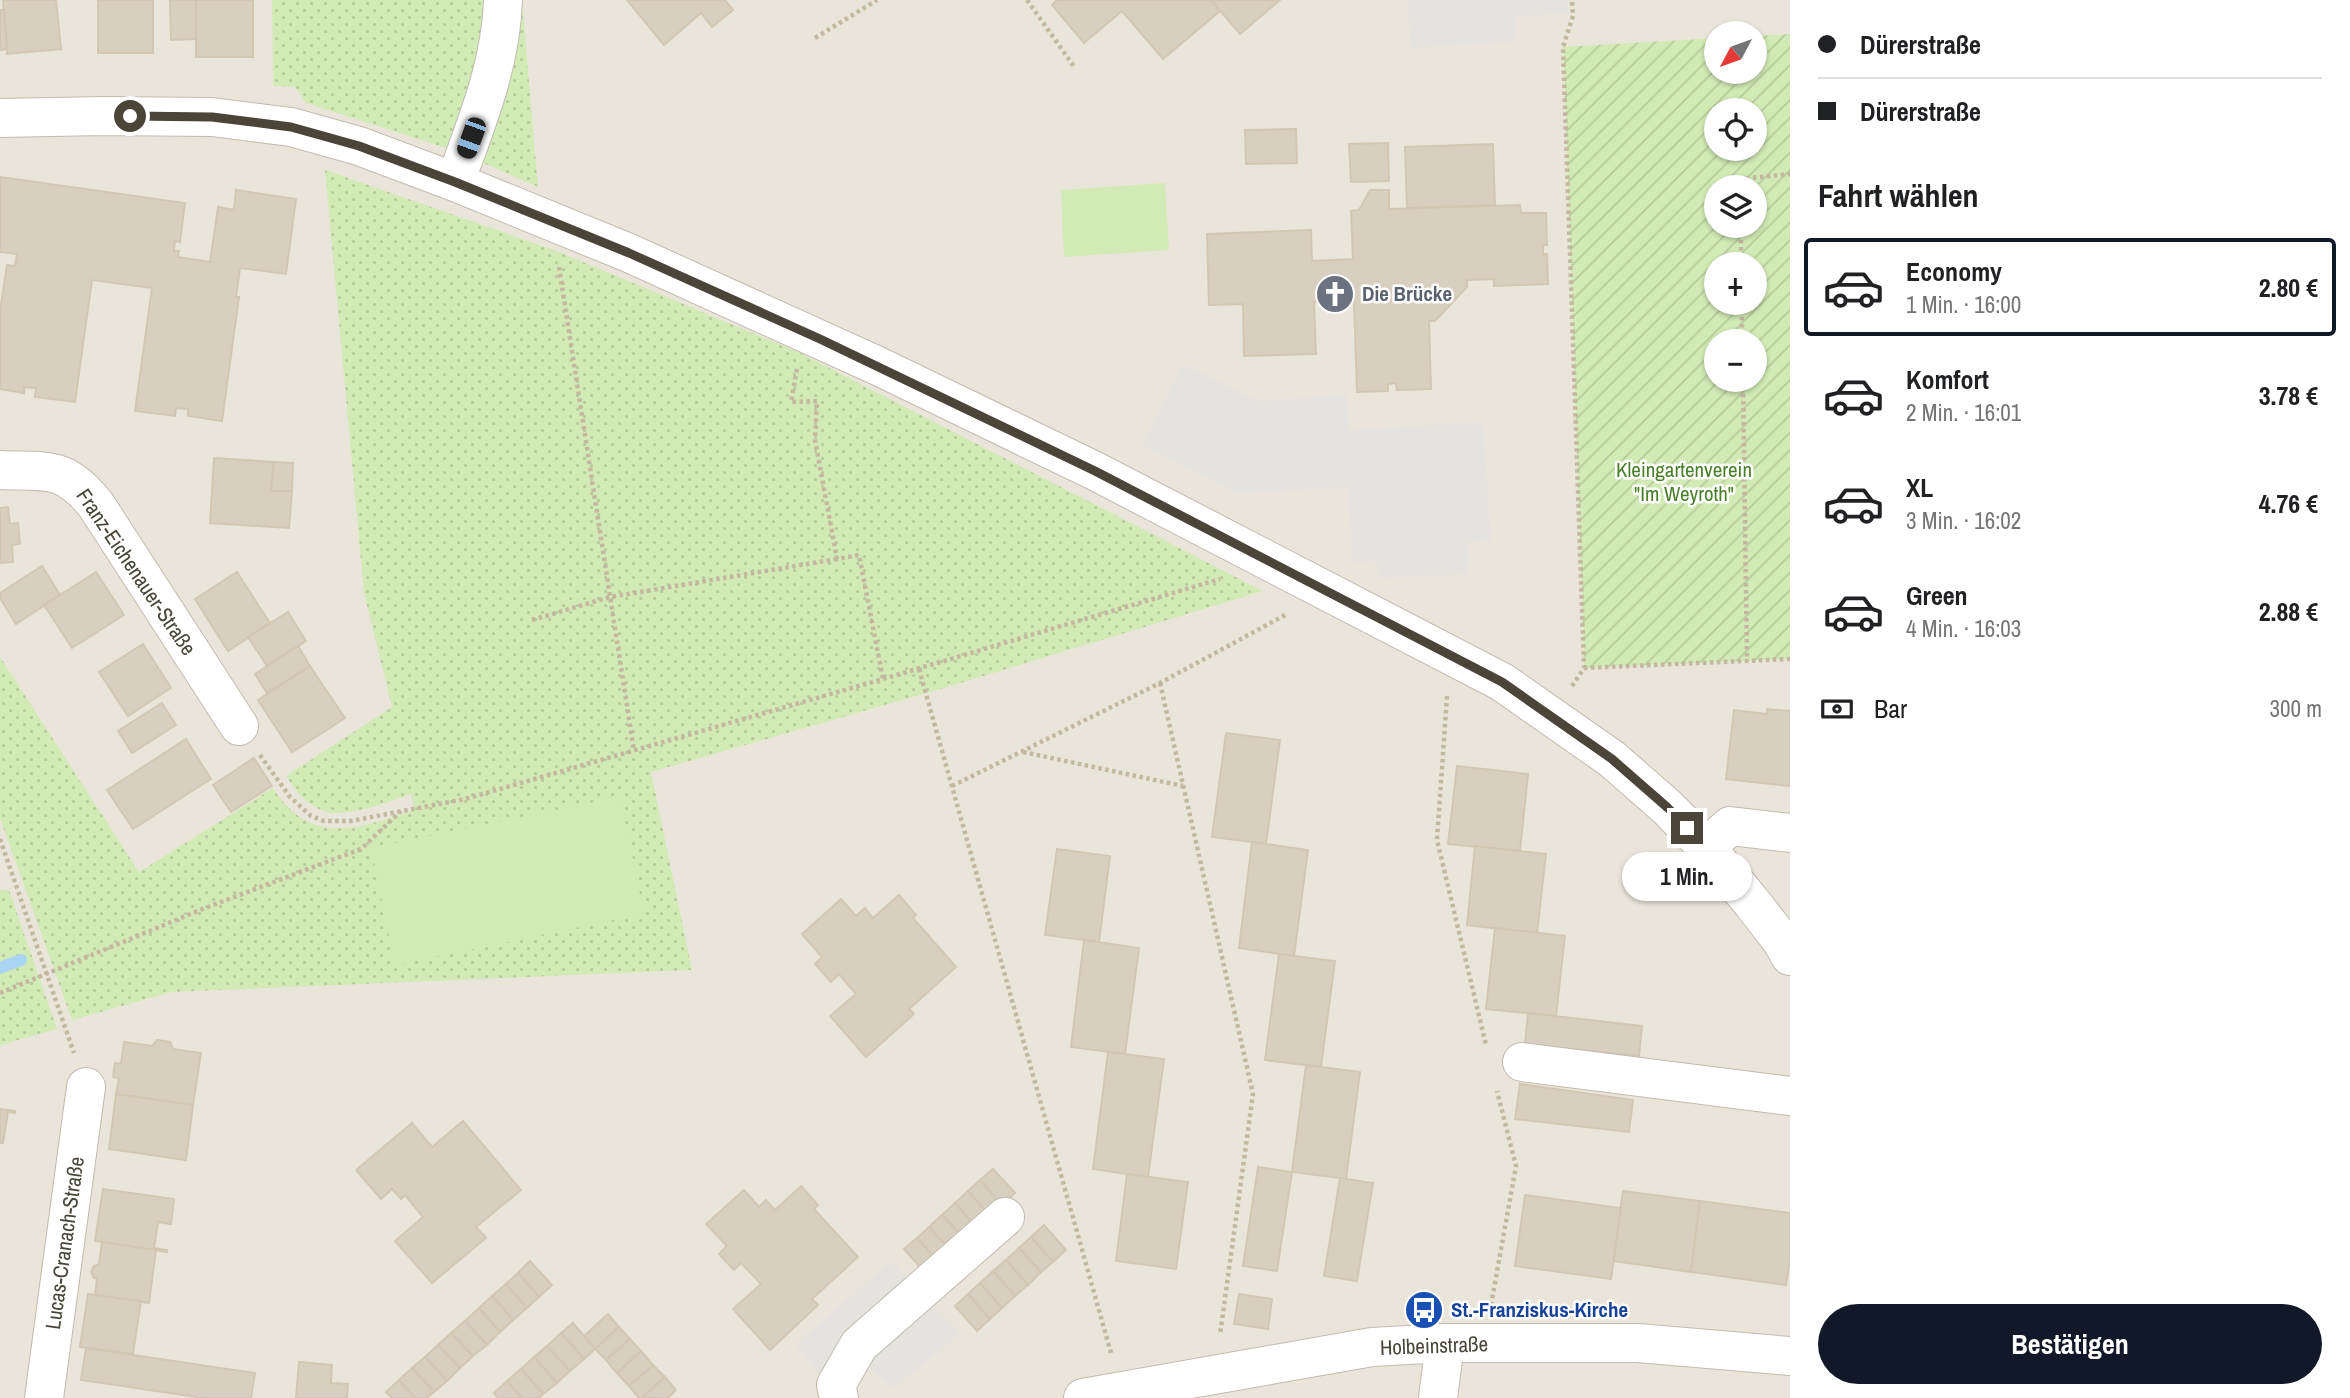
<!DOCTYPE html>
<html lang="de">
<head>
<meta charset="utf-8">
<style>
	body { margin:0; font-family:"Archivo Narrow",sans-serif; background:#f6f6f6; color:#202124; height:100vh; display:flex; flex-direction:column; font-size:26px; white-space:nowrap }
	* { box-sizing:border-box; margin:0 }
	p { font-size:23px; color:#757577 }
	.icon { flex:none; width:38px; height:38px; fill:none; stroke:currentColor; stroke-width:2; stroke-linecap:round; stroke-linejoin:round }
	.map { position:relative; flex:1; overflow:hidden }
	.side { display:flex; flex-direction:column; background:#fff; width:560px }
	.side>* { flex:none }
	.hud { display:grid; align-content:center; height:154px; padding:0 28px; background:#fff }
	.needle { width:46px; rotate:229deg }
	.tools { position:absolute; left:1704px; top:21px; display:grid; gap:14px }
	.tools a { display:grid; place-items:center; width:63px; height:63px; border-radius:50%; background:#fff; box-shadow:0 2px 5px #0004; font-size:35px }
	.end { position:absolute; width:32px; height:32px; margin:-16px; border:9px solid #4b4439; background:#fff; box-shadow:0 0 0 4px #fff }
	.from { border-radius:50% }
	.bubble { position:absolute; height:49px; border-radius:24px; background:#fff; box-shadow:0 2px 5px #0004; font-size:23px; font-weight:800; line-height:49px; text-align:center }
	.car { position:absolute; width:21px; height:42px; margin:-21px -10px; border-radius:9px; box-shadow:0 0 5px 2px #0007; background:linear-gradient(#222 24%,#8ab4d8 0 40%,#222 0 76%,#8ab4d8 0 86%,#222 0) }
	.hud b { display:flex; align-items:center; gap:24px; height:66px; font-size:26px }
	.hud b+b { border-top:2px solid #e0e0e0 }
	.hud i { width:18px; height:18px; background:#202124 }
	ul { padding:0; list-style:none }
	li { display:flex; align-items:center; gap:21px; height:98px; margin:0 14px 10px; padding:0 14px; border:4px solid transparent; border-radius:7px }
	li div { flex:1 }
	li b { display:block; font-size:26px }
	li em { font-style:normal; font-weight:800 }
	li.active { border-color:#111827 }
	li>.icon { width:63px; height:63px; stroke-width:1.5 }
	h2 { padding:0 28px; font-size:32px; line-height:84px }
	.pay { display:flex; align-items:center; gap:18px; height:77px; padding:0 28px; font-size:26px }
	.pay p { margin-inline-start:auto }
	.button { display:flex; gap:14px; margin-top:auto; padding:14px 28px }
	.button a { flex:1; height:80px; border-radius:42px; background:#111827; color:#fff; font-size:28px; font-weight:800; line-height:80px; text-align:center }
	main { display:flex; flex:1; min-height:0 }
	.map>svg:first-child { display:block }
</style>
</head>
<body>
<main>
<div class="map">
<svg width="1790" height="1398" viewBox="0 0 1790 1398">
	<defs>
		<pattern id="grass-dots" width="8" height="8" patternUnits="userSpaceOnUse" patternTransform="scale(1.75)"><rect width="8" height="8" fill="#d2eab5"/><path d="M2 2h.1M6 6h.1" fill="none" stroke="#b6ca9c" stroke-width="1.8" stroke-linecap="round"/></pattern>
		<pattern id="garden-furrows" width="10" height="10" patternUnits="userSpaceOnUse" patternTransform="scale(1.75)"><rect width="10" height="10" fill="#d2eab5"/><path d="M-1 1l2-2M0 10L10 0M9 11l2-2" fill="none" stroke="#b6ca9c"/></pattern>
	</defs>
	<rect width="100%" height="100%" fill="#f6f3ec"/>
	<polygon fill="#eae5da" points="0,0 1790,0 1790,34 1755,36 1755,33 1717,33 1717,38 1563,48 1584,667 1790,659 1790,1398 0,1398"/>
	<g fill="url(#grass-dots)">
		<polygon points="272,0 522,0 538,187 461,153 306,103 295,87 273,86"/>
		<path d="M325,170L557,251L800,353L1263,591L937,690L651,772L692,970L172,992L72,1020L0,818V657L139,872L273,788C312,848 358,828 415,810L411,794C392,802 346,817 326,812C308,806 295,791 286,776L392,707L364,593Z"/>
		<polygon points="0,890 9,890 57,1029 0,1045"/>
	</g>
	<path fill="url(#garden-furrows)" fill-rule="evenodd" d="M1790,34V659L1584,668L1563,47L1717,38V72H1755V36ZM1717,110H1755V149H1717ZM1717,187H1755V226H1717ZM1717,264H1755V303H1717ZM1717,341H1755V380H1717Z"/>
	<g fill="#d2eab5">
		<polygon points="1165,183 1169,250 1064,257 1061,190"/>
		<polygon points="620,797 644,914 395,965 371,848"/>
	</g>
	<g fill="#e5e3e0">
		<polygon points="1407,0 1568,0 1569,13 1515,17 1516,41 1411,48"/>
		<polygon points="1183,364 1258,401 1347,395 1349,430 1483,422 1491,540 1467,542 1469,574 1378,578 1377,561 1353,562 1348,487 1237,493 1142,445"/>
		<polygon points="891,1261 960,1334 893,1388 854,1355 821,1375 796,1345"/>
	</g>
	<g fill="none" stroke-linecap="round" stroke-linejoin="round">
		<polyline stroke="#a9d4f2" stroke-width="12" points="0,968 21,960"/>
	</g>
	<g fill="#d8cfc1" stroke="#d3c7b4" stroke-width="2">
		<polygon points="3,0 56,0 61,49 7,54"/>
		<rect x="98" y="0" width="55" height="53"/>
		<polygon points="170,0 196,0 196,39 171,40"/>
		<rect x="196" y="0" width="57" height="57"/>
		<polygon points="627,0 725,0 733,10 712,27 701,13 664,45"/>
		<polygon points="1057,0 1211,0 1220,11 1163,59 1122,11 1084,43 1052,5"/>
		<polygon points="1211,0 1280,0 1240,34"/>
		<polygon points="0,10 4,10 7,49 0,50"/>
		<polygon points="1296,129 1297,163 1246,164 1245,130"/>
		<polygon points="1388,143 1389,181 1351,182 1349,144"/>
		<polygon points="1493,144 1495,205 1407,208 1405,147"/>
		<polygon points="0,177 185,203 180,242 175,241 174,251 179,251 178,257 210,262 218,207 234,210 236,190 296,199 286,274 240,268 236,297 239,297 222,421 188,416 188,409 176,408 175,416 135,411 152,288 92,280 75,402 35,397 36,388 24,387 24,393 0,389 0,311 7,265 15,266 17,254 0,252"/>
		<polygon points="1370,190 1389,190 1389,209 1520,205 1521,213 1546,213 1547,245 1543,245 1543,254 1547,254 1548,284 1494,286 1494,279 1467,280 1467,287 1435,321 1429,321 1431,389 1397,390 1396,383 1388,384 1388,391 1357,392 1354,301 1314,302 1316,354 1244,356 1243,304 1209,305 1207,234 1311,230 1312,261 1353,259 1351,211 1359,210"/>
		<polygon points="214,458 274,462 271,491 292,491 289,528 210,523"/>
		<polygon points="274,462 293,463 292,491 271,491"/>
		<polygon points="8,507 10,524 18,523 20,544 12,545 13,562 0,563 0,508"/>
		<polygon points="42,566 60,595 16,624 0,598 0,593"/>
		<polygon points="96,572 124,615 72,648 44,605"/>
		<polygon points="237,572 270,623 228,651 195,599"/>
		<polygon points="288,612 306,641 267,666 248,637"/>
		<polygon points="143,644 171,688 128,716 99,672"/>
		<polygon points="298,646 310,666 267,693 255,674"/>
		<polygon points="310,666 345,718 292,752 258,700"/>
		<polygon points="162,703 176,725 132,753 118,731"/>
		<polygon points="1767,709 1790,711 1790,786 1726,779 1734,710 1767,714"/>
		<polygon points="1226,733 1280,740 1266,844 1212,837"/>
		<polygon points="186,739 211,779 133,829 107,790"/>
		<polygon points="254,758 272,786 231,812 213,785"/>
		<polygon points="1457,766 1528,774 1520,851 1448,844"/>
		<polygon points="1252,842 1308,850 1294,956 1239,948"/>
		<polygon points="1475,846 1546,854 1537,933 1467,925"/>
		<polygon points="1057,849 1110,856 1099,942 1045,935"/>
		<polygon points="899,895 916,915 913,918 956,967 909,1009 914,1014 866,1057 830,1016 856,994 839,974 831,982 815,964 822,957 802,934 841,899 856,916 865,908 873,918"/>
		<polygon points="1495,928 1565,936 1556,1016 1486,1009"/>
		<polygon points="1084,940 1139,948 1125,1054 1071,1047"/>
		<polygon points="1279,954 1335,961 1321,1067 1265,1060"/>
		<polygon points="1528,1013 1642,1026 1639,1056 1525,1044"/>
		<polygon points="157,1040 170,1042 173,1049 201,1053 193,1105 116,1094 119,1078 113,1077 115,1063 121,1064 124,1042 152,1046"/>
		<polygon points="1108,1052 1164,1059 1148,1177 1093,1169"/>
		<polygon points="1306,1065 1360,1072 1346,1179 1292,1172"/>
		<polygon points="1520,1084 1633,1100 1629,1132 1515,1119"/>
		<polygon points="116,1094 193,1105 186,1160 109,1149"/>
		<polygon points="0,1109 15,1111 15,1113 8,1112 3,1143 0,1143"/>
		<polygon points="463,1121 521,1190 476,1227 486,1238 432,1283 395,1241 423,1217 405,1195 401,1199 392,1189 381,1199 356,1170 412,1123 432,1147"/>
		<polygon points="1258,1167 1292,1172 1277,1271 1243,1266"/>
		<polygon points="993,1169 1015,1193 1002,1205 980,1180"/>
		<polygon points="1127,1174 1188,1182 1176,1269 1116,1261"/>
		<polygon points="1340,1178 1373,1183 1357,1281 1324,1276"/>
		<polygon points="980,1180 1002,1205 990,1216 968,1191"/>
		<polygon points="801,1186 818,1205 814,1209 858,1257 812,1299 818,1305 770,1350 733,1309 761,1284 741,1263 734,1270 719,1254 727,1246 706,1224 744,1190 759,1207 766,1200 775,1210"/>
		<polygon points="103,1189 174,1199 171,1224 158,1222 154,1248 167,1250 167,1252 95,1241"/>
		<polygon points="968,1191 990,1216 977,1228 955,1203"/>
		<polygon points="1623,1191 1700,1201 1691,1272 1613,1261"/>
		<polygon points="1525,1195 1621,1208 1611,1279 1515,1266"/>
		<polygon points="1700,1201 1790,1213 1790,1259 1786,1285 1691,1272"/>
		<polygon points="955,1203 977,1228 965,1239 942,1215"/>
		<polygon points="942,1215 965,1239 951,1251 929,1227"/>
		<polygon points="1044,1225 1066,1250 1053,1262 1031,1237"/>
		<polygon points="929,1227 951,1251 939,1262 917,1238"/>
		<polygon points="1031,1237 1053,1262 1041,1272 1019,1248"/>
		<polygon points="917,1238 939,1262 926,1274 904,1249"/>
		<polygon points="102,1242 156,1250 149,1303 95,1295 97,1279 94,1278 91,1272 94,1266 99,1264"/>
		<polygon points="1019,1248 1041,1272 1028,1285 1006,1260"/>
		<polygon points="1006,1260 1028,1285 1015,1296 993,1271"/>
		<polygon points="530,1261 552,1285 539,1297 518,1273"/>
		<polygon points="993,1271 1015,1296 1002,1308 980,1283"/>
		<polygon points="518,1273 539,1297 527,1308 506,1284"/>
		<polygon points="980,1283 1002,1308 990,1319 968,1294"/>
		<polygon points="506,1284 527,1308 513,1320 492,1296"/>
		<polygon points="88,1294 141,1301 133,1354 80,1347"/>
		<polygon points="968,1294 990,1319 977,1331 955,1306"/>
		<polygon points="1239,1294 1272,1299 1268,1329 1234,1324"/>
		<polygon points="492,1296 513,1320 500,1332 479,1308"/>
		<polygon points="479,1308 500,1332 487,1345 465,1321"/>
		<polygon points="608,1314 619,1327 595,1349 584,1336"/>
		<polygon points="465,1321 487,1345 473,1356 451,1333"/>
		<polygon points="573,1323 595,1349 584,1359 561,1333"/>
		<polygon points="619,1327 630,1339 606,1360 595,1349"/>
		<polygon points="451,1333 473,1356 460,1368 438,1345"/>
		<polygon points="561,1333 584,1359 570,1371 547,1346"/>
		<polygon points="630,1339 641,1351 617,1373 606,1360"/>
		<polygon points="438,1345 460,1368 447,1381 425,1357"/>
		<polygon points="547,1346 570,1371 557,1383 534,1357"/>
		<polygon points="86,1348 255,1373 251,1398 203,1398 81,1380"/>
		<polygon points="641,1351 653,1365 629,1386 617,1373"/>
		<polygon points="425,1357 447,1381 434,1392 412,1368"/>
		<polygon points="534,1357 557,1383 543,1394 521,1369"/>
		<polygon points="299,1362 332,1365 331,1383 348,1384 347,1398 296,1398"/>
		<polygon points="653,1365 665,1377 642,1398 639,1398 629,1386"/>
		<polygon points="412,1368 434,1392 427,1398 415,1398 399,1380"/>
		<polygon points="521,1369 543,1394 539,1398 522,1398 507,1381"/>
		<polygon points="665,1377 676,1390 668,1398 642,1398"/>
		<polygon points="399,1380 415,1398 392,1398 386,1392"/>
		<polygon points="507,1381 522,1398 498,1398 494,1393"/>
	</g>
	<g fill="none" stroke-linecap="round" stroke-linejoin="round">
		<defs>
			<g id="minor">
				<polyline points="0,118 103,116 212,117 291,127 359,146 455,182 629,253 878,366 1095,471 1502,682 1612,759 1668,808 1706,847 1753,904 1781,940 1790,956"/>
				<path d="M455,182C477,122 501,64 503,0"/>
				<path d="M0,470C48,472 64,465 96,505L239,726"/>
				<polyline points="1706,847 1730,826 1790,833"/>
				<polyline points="1522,1062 1790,1096"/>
				<polyline points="44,1398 86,1087"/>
				<polyline points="839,1398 836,1385 859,1345 1005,1217"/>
				<polyline points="1083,1398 1372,1347 1445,1343 1638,1343 1790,1356"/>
				<polyline points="1438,1398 1445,1343"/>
			</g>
		</defs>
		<use href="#minor" stroke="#c2bbae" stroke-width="40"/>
		<g stroke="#c4b79f" stroke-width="4.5" stroke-dasharray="3.5 3.5" stroke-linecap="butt">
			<polyline points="1027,0 1075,68"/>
			<polyline points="815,38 877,0"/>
			<polyline points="1740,187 1740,179 1790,174"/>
			<polyline points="1741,226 1741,264"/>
			<polyline points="559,267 634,751"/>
			<polyline points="1742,303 1742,341"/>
			<polyline points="797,369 791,402 817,401 815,440 837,559 859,555 883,679"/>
			<polyline points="1743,380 1747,661"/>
			<polyline points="532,620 610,597 837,559"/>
			<polyline points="1584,668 1790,659"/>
			<polyline points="919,669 1111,1353"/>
			<polyline points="1160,683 1253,1094 1220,1335"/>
			<polyline points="1572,686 1584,668 1563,47 1573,16 1572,0"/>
			<polyline points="1447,696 1437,840 1486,1045"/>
			<polyline points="1023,752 1183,786"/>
			<polyline points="260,755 290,797 311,816 324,821 351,821 465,799 883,679 1220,579"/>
			<polyline points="952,786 1160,683 1287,614"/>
			<polyline points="0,839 74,1053"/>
			<polyline points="0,993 205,908 361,849 401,811"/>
			<polyline points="1491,1305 1516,1166 1497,1091"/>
		</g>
		<use href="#minor" stroke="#fff" stroke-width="38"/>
	</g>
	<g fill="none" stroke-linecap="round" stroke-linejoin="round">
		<polyline stroke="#4b4439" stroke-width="9" points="130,116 212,117 291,127 359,146 455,182 629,253 820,339 1095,471 1502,682 1612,759 1668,808 1687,828"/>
	</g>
	<defs>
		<symbol id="church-disc" viewBox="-11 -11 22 22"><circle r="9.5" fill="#6b7280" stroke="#fff"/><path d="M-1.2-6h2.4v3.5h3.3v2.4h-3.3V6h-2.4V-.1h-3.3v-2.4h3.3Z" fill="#fff"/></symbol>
		<symbol id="bus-disc" viewBox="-11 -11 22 22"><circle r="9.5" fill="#1a4fb4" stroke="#fff"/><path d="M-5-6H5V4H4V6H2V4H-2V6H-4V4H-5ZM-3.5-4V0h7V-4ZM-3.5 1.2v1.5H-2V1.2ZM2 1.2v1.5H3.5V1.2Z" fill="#fff"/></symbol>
	</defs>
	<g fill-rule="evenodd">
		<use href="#church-disc" x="1313" y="272" width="44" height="44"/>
		<use href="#bus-disc" x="1402" y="1288" width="44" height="44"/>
	</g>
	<g text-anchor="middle" stroke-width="5" stroke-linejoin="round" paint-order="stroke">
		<g font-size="21" font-weight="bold" fill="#5b616d" stroke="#fff" text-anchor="start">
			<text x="1362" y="301">Die Brücke</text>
		</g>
		<g font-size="21" fill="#4a7f2a" stroke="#fff">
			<text x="1684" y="477">Kleingartenverein<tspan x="1684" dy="24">"Im Weyroth"</tspan></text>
		</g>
		<g font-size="21" fill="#4b4439" stroke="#fff">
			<text transform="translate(136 572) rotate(56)" y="7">Franz-Eichenauer-Straße</text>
			<text transform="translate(65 1243) rotate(-82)" y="7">Lucas-Cranach-Straße</text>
			<text transform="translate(1434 1346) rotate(-2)" y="7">Holbeinstraße</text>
		</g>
		<g font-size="21" font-weight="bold" fill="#164399" stroke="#fff" text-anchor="start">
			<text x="1451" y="1317">St.-Franziskus-Kirche</text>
		</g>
	</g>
</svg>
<div class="tools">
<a><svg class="needle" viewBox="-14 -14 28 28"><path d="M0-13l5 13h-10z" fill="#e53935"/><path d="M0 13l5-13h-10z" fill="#757577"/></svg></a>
<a><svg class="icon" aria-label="locate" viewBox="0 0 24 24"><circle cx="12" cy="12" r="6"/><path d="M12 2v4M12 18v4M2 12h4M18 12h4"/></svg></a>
<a><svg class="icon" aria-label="layers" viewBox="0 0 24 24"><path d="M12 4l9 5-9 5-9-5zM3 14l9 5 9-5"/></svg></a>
<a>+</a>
<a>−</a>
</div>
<i class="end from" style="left:130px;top:116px"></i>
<i class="end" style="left:1687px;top:828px"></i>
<div class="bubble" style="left:1622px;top:852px;width:130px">1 Min.</div>
<i class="car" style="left:471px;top:138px;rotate:200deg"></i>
</div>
<section class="side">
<div class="hud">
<b><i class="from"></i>Dürerstraße</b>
<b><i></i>Dürerstraße</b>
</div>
<h2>Fahrt wählen</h2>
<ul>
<li class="active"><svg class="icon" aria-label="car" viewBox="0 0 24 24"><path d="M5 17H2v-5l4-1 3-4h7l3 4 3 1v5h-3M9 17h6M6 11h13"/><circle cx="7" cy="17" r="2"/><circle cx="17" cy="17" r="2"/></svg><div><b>Economy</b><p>1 Min. · 16:00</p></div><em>2.80 €</em></li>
<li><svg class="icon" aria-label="car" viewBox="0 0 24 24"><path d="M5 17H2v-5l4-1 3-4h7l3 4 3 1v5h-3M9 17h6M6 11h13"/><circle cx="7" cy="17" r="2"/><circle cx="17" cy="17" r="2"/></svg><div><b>Komfort</b><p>2 Min. · 16:01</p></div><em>3.78 €</em></li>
<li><svg class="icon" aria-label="car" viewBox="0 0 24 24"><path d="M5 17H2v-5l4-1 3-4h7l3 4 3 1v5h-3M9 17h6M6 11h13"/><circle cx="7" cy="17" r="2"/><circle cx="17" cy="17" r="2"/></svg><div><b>XL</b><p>3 Min. · 16:02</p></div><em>4.76 €</em></li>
<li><svg class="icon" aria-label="car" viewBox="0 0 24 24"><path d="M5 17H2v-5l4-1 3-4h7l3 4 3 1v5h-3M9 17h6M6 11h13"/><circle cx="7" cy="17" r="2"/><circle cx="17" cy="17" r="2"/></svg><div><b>Green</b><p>4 Min. · 16:03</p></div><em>2.88 €</em></li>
</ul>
<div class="pay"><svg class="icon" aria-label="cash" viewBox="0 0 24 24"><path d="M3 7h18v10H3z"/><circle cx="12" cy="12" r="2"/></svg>Bar<p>300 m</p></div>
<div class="button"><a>Bestätigen</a></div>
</section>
</main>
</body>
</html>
